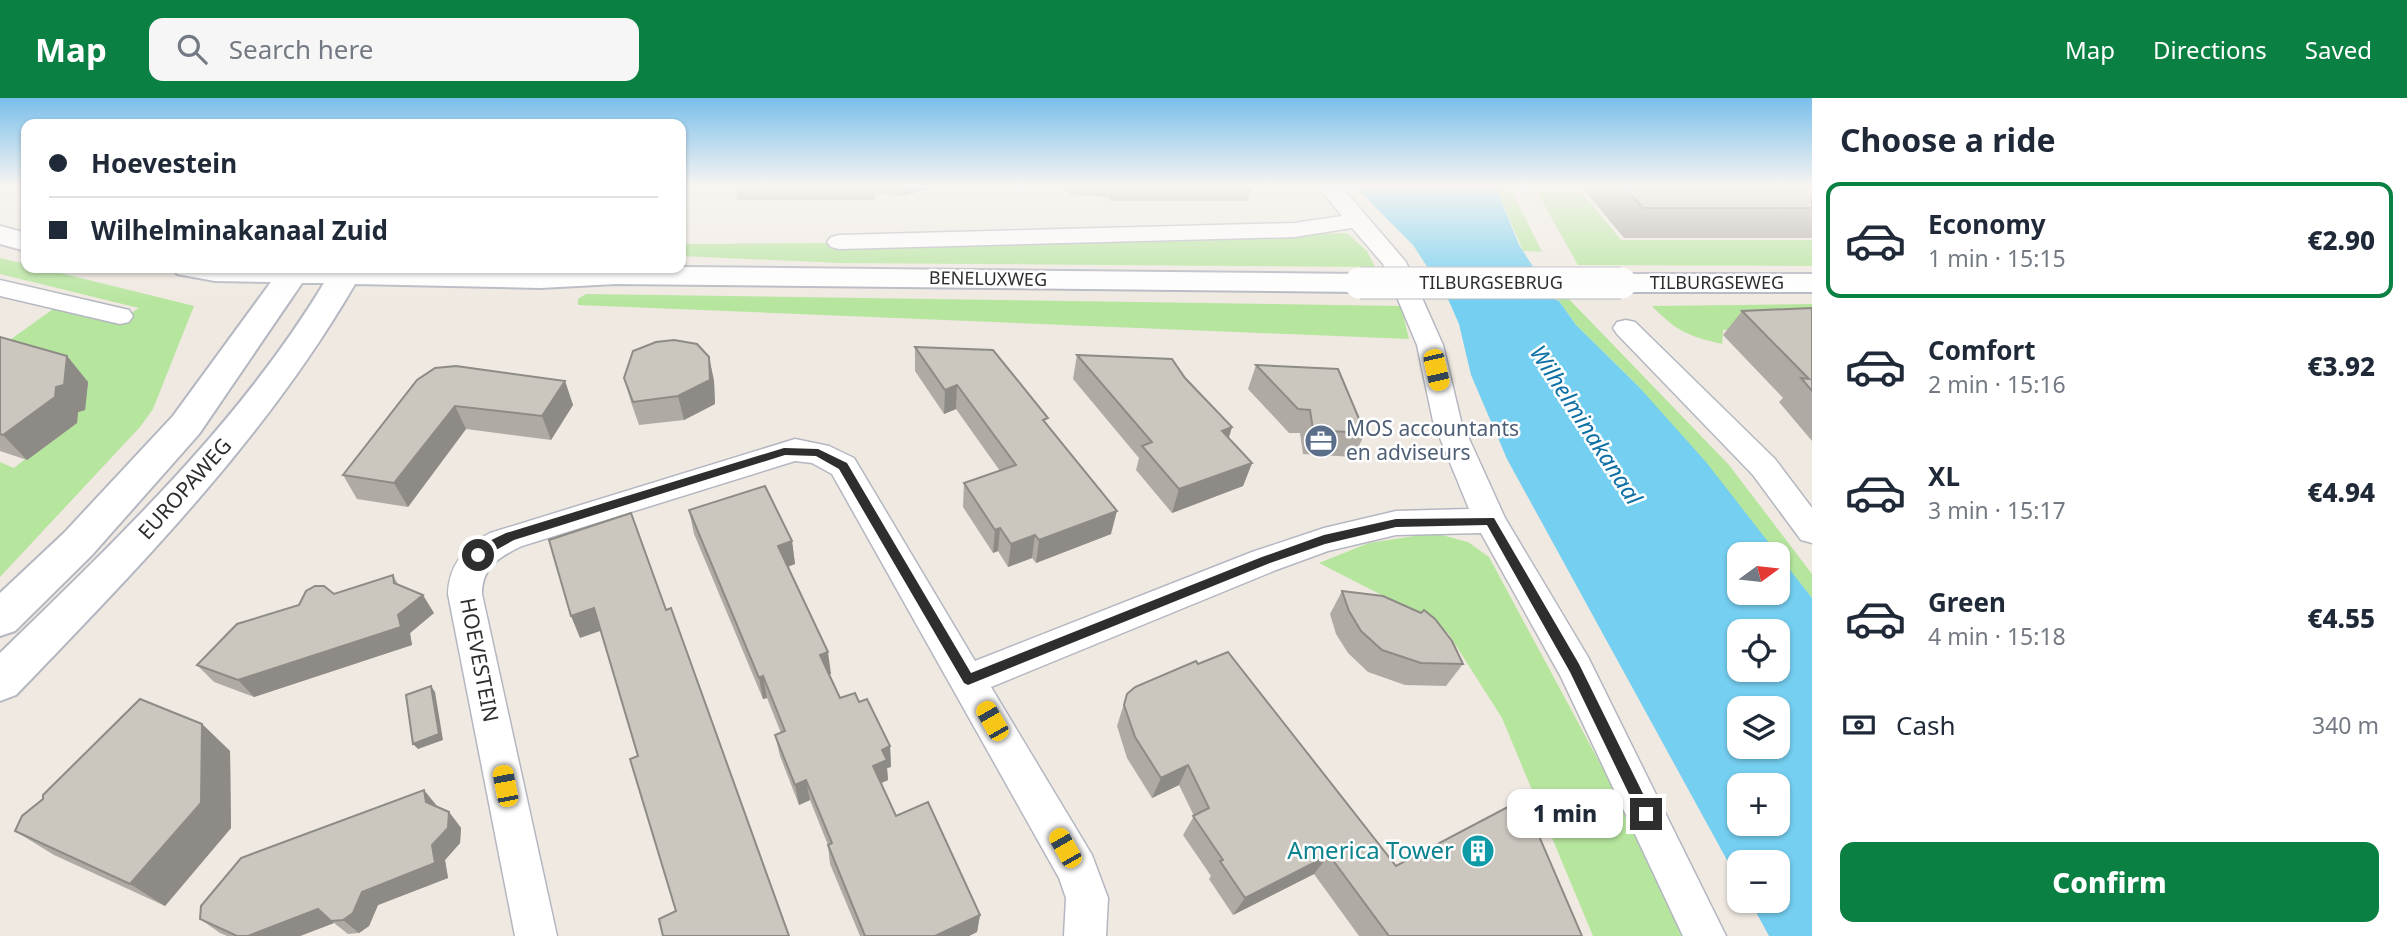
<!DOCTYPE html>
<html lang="en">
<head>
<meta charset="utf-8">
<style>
	body { margin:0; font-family:"Noto Sans",sans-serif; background:#f6f6f7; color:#1f2937; height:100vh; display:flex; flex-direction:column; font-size:26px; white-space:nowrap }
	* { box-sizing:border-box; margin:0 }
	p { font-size:23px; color:#747a83 }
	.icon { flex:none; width:38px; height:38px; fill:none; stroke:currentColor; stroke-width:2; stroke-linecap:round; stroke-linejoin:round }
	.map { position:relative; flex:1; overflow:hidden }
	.drawer { display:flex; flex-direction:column; background:#fff; width:595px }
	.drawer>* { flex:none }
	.top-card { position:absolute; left:21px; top:21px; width:665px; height:154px; border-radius:14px; box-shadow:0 2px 5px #0004; display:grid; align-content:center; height:154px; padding:0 28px; background:#fff }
	.needle { width:46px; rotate:75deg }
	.controls { position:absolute; left:1727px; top:444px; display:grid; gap:14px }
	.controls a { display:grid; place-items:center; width:63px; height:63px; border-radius:14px; background:#fff; box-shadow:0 2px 5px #0004; font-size:35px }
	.end { position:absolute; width:32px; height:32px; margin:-16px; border:9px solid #2e2e2e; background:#fff; box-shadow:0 0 0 4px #fff }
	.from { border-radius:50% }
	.bubble { position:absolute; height:49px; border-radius:14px; background:#fff; box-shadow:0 2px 5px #0004; font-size:23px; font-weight:800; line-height:49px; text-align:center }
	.car { position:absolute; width:21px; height:42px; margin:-21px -10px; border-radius:9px; box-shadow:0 0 5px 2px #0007; background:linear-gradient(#f5c518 24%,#345 0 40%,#f5c518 0 76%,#345 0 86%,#f5c518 0) }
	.top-card b { display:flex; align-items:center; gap:24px; height:66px; font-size:26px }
	.top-card b+b { border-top:2px solid #e0e1e3 }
	.top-card i { width:18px; height:18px; background:#1f2937 }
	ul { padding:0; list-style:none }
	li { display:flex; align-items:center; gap:21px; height:116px; margin:0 14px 10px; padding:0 14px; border:4px solid transparent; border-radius:14px }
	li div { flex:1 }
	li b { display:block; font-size:26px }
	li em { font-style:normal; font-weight:800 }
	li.current { border-color:#0b8043 }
	li>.icon { width:63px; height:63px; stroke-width:1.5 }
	h2 { padding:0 28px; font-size:32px; line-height:84px }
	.pay { display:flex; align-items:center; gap:18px; height:77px; padding:0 28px; font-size:26px }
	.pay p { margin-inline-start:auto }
	.button { display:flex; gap:14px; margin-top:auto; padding:14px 28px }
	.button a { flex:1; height:80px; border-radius:14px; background:#0b8043; color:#fff; font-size:28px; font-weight:800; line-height:80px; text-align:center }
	header { display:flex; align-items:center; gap:42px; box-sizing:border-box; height:98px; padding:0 35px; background:#0b8043; color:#fff }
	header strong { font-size:33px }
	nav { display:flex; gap:38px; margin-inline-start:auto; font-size:24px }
	.search { width:490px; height:63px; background:#f6f6f7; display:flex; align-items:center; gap:18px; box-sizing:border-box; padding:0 24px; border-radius:14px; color:#747a83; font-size:26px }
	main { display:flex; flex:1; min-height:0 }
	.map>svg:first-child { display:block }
</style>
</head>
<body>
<header>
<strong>Map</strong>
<div class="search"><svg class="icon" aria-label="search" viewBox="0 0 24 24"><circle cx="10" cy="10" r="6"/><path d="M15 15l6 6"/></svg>Search here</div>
<nav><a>Map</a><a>Directions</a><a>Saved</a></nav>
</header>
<main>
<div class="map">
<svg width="1812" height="838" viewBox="0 0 1812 838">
	<rect width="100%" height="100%" fill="#efe9e1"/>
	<g fill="#b6e59e">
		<polygon points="1495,87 1509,87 1542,154 1523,153"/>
		<polygon points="1533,87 1576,87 1621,142 1812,142 1812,168 1578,167"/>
		<polygon points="1347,135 1367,153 1375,169 839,165 681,158 681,146 1011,144"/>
		<polygon points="0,160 26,166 26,170 40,170 194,208 153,311 140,329 0,479 0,364 14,370 64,330 0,249 56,209 116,225 139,210 0,176"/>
		<polygon points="586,196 1401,208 1409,241 578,207 578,201"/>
		<polygon points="1552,198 1567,199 1729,367 1812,476 1812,500 1639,289 1576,227 1559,203"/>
		<path d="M1812,206V229L1723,232L1722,246C1688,238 1676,233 1652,208Z"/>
		<polygon points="1434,435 1468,444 1489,459 1623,708 1683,838 1593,838 1502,620 1448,535 1409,511 1319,465 1369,445"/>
	</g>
	<path fill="#75cff0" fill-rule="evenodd" d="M1353,87H1495L1519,147L1554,201L1559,203L1576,227L1639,289L1706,364L1812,500V838H1769L1750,803H1778V765H1740L1739,784L1507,361L1471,277L1459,226L1448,201L1413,147ZM1740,457H1778V495H1740ZM1740,534H1778V572H1740ZM1740,611H1778V649H1740ZM1740,688H1778V726H1740Z"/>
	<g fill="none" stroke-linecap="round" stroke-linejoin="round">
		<defs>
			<g id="street">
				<path d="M1317,87H1340L1406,164L1443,247L1461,323L1505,420L1588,559L1726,838H1683L1561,579L1481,435L1396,437L1328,453L1276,472L991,589L1092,757L1108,800L1106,838H1064L1066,800L1059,780L832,376L812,365L795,363L522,448C499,459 482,469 482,496L557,838H515L448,496C449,467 465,448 490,435L795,341L829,348L854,360L975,563L1252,454L1324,430L1396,413L1469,411L1433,323L1417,247L1383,166L1352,130L1294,139L839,151L831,149L827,144L831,139L839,137L1294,125L1342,118Z"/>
				<polygon points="0,182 129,212 133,218 129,224 120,226 0,198"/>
				<polygon points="1626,222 1635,224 1775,361 1812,410 1812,445 1801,442 1753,377 1617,236 1613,230 1617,224"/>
			</g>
			<g id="secondary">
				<polygon points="0,128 26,135 26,153 0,146"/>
				<path d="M681,169L1360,176L1371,178L1375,185L1371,192L1360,194L616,186L540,190L355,186C265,341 139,469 16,597L0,603V555C117,441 239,326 324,185H302L199,336L92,457L15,533L0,538V495L64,435L173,318L271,184L215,183L177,176L173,170L540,172Z"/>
				<polygon points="1621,176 1812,176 1812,194 1621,194 1610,192 1606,185 1610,178"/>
			</g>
		</defs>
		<use href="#street" stroke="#b4b7c1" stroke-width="3"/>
		<use href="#secondary" stroke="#b4b7c1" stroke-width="4"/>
		<use href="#street" fill="#fff" fill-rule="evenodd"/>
		<use href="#secondary" fill="#fff" fill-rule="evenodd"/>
		<defs>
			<polyline id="secondary-bridge" points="1360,185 1621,185"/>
		</defs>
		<use href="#secondary-bridge" stroke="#b4b7c1" stroke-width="33" stroke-linecap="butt"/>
		<use href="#secondary-bridge" stroke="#fff" stroke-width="31"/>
	</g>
	<g fill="#afaba4">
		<polygon points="735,87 932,87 928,91 902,98 875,95 875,102 737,102"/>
		<polygon points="1050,87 1253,87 1248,103 1110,103 1109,99 1072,97"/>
		<polygon points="1580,87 1812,87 1812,140 1624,140"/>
		<polygon points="1812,210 1812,343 1779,304 1783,300 1723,237 1742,213"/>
		<polygon points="0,239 67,258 88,284 85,312 78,314 77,325 27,362 0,353"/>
		<polygon points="915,249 1047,327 1111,436 1036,465 1032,460 1008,469 998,453 993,455 963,409 964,385 1000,373 956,311 944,316 915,273"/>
		<polygon points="1077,257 1185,280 1232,329 1229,340 1252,365 1243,388 1172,415 1136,372 1139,360 1073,281"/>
		<polygon points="709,259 714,283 715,306 684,322 639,327 631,304 624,280"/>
		<polygon points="1256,267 1365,335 1354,359 1303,356 1300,335 1289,335 1248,291"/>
		<polygon points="417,282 565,283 573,307 551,342 466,331 408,409 357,401 343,377"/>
		<polygon points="689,412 792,443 795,466 788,469 831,576 829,576 840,600 859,604 890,648 891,669 887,670 888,682 881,685 896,718 980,817 977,834 969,838 860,838 830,766 828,747 810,702 799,707 780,658 775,637 781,635 767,600 763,601 694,436"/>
		<polygon points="393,477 399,488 434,515 410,535 412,547 254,599 214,584 197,567 299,507"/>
		<polygon points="1342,493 1463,566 1446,588 1405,587 1368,574 1348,555 1336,536 1330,516"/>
		<polygon points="1127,596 1396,768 1582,838 1359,838 1314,776 1233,817 1209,781 1211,778 1183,737 1194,718 1179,687 1152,700 1127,660 1117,628"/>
		<polygon points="202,626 230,653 231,730 165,808 54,757 15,733"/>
		<polygon points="437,709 449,714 461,730 460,745 445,762 448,780 378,807 369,828 359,835 348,836 334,825 300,838 227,838 220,835 200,821"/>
	</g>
	<g fill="#8e8b86">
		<polygon points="902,87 932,87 928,91 902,98"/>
		<polygon points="67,258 88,284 85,312 78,314 77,325 27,362 3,337 56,289"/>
		<polygon points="709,259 714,283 715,306 684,322 678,298"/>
		<polygon points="565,283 573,307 551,342 542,318"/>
		<polygon points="957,287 956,311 944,316 945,292"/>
		<polygon points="455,308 466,331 408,409 394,385"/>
		<polygon points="1232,329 1224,353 1222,333"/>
		<polygon points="1252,365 1243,388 1172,415 1179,391"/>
		<polygon points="1117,413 1111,436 1036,465 1039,442"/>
		<polygon points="1000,430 998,453 993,455 995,432"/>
		<polygon points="1035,437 1032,460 1008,469 1011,446"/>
		<polygon points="792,443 795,466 781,471 778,448"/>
		<polygon points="423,497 434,515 410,535 412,547 254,599 238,582 398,517"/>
		<polygon points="594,510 603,532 580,540 571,518"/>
		<polygon points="828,554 831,576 823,579 820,557"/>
		<polygon points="763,578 767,600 763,601 759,580"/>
		<polygon points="431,588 435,594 443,642 418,651 413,646"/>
		<polygon points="202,626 230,653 231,730 165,808 130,786"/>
		<polygon points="890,648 891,669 887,670 888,682 875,688 873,668 882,652"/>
		<polygon points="1188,667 1179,687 1152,700 1161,680"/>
		<polygon points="806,682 810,702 799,707 795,687"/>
		<polygon points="424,692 437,708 439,719 426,704"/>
		<polygon points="449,714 461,730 460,745 445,762 448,780 378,807 369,828 359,835 343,822 362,794 432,747"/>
		<polygon points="1329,757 1314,776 1233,817 1245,800"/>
		<polygon points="318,811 334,825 300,838 248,838"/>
		<polygon points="980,817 977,834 969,838 935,838"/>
	</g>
	<g fill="#cbc7bf" stroke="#8e8b86" stroke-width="2">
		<polygon points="1623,87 1812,87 1812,110 1643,110"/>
		<polygon points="1812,210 1812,293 1801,280 1809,281 1742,213"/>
		<polygon points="0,239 67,258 64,287 56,289 55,299 3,337 0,336"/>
		<polygon points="674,242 697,246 709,259 710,282 678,298 633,304 624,280 633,253 656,244"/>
		<polygon points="915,249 993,252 1048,320 1043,322 1117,413 1039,442 1035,437 1011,446 1000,430 995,432 964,385 1016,367 957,287 945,292"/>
		<polygon points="1077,257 1172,261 1185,280 1232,329 1222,333 1252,365 1179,391 1142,348 1152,344"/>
		<polygon points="1256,267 1338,271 1365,335 1313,332 1310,312 1298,311"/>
		<polygon points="456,268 565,283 542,318 455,308 394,385 343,377 417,282 435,270"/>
		<polygon points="765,388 792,443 778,448 828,554 820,557 840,600 855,595 859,604 867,601 890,648 882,652 887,662 873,668 896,718 928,704 980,817 935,838 865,838 828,747 832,745 806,682 795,687 775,637 785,633 763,578 759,580 689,412"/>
		<polygon points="631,415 666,512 671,510 789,838 663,838 659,821 676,813 630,661 638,658 594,510 571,518 549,442"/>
		<polygon points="393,477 394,485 423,497 398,517 401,529 238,582 197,567 237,526 299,507 306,493 315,488 324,488 334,496"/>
		<polygon points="1342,493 1383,498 1421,515 1424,512 1435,521 1452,543 1463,566 1421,565 1382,552 1361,533 1349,513"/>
		<polygon points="1228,554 1396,768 1523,701 1582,838 1389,838 1329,757 1245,800 1220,763 1223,762 1193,718 1209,710 1188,667 1161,680 1135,639 1124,607 1127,596 1135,589 1196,563 1198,566"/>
		<polygon points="431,588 439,636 413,646 406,597"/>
		<polygon points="140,601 202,626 201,705 130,786 15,733 22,718 43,701 43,697"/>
		<polygon points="424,692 426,704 449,714 448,730 432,747 435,765 362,794 353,815 343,822 331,823 318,811 248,838 237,838 200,821 201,808 241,760"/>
	</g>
	<linearGradient id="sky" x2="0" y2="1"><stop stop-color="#7abfeb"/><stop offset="0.43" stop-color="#f8f5f2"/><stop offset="1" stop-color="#f8f5f2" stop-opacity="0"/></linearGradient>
	<rect width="1812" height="204" fill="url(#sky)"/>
	<polygon fill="#2e2e2e" points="784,350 818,351 847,365 971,575 1262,459 1324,437 1396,421 1494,420 1579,566 1653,716 1646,723 1641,721 1570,574 1487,427 1396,429 1325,446 1270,465 968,587 964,585 839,371 816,358 785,357 514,442 478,462 472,457 485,445 506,435"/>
	<defs>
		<symbol id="office-disc" viewBox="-11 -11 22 22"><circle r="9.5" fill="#5c6f8a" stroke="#fff"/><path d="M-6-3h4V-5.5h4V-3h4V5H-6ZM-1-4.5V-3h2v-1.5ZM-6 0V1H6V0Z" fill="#fff"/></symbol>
		<symbol id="building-disc" viewBox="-11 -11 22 22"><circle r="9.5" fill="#0f9aa8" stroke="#fff"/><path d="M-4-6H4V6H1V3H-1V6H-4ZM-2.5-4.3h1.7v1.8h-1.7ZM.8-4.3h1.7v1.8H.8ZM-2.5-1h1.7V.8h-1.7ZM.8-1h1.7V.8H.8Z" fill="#fff"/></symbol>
	</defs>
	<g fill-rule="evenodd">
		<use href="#office-disc" x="1302" y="324" width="38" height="38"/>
		<use href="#building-disc" x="1459" y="734" width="38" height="38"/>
	</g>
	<g text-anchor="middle" stroke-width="5" stroke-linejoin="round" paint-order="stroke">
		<g font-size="18" fill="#2e2e2e" stroke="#fff">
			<text transform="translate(988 181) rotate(1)" y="6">BENELUXWEG</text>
			<text x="1491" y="191">TILBURGSEBRUG</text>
			<text x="1717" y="191">TILBURGSEWEG</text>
		</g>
		<g font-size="21" fill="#4e5e75" stroke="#fff" text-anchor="start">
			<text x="1346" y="338">MOS accountants<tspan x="1346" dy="24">en adviseurs</tspan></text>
		</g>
		<g font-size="21" fill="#2e2e2e" stroke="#fff">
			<text transform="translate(185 391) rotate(-48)" y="7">EUROPAWEG</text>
			<text transform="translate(479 562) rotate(79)" y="7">HOEVESTEIN</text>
		</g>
		<g font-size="23" font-style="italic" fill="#0d6fa3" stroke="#fff">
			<text transform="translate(1586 327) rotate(57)" y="8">Wilhelminakanaal</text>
		</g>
		<g font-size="24" fill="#0d838f" stroke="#fff" text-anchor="end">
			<text x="1454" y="761">America Tower</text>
		</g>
	</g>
</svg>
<div class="controls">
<a><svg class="needle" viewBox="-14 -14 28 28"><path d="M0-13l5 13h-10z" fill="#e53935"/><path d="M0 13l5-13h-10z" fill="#747a83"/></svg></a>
<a><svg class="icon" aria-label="locate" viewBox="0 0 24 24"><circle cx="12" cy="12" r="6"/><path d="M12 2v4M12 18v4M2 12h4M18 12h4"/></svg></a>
<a><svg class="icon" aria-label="layers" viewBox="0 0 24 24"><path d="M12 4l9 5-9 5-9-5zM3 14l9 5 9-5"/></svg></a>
<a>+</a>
<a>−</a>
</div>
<i class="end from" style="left:478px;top:457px"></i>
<i class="end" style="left:1646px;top:716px"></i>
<div class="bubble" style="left:1507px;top:691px;width:116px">1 min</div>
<i class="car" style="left:1436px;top:272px;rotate:167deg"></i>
<i class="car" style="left:992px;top:623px;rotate:330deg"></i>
<i class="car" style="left:505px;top:688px;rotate:349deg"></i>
<i class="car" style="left:1065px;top:750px;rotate:330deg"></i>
<div class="top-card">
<b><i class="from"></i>Hoevestein</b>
<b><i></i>Wilhelminakanaal Zuid</b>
</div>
</div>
<section class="drawer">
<h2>Choose a ride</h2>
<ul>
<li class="current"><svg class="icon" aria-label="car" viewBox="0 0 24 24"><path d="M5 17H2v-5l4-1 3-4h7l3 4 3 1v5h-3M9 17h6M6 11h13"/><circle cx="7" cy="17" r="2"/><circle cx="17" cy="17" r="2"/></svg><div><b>Economy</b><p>1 min · 15:15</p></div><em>€2.90</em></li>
<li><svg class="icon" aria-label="car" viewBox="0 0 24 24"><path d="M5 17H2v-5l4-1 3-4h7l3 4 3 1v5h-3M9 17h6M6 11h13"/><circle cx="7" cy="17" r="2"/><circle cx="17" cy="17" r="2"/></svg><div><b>Comfort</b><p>2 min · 15:16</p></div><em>€3.92</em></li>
<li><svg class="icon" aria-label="car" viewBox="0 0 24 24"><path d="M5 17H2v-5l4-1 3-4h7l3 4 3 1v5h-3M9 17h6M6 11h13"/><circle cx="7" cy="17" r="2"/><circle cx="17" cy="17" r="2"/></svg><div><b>XL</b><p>3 min · 15:17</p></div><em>€4.94</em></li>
<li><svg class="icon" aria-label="car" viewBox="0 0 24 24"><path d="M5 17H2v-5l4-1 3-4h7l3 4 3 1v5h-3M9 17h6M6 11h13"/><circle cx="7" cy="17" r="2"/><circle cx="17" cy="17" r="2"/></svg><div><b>Green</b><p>4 min · 15:18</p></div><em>€4.55</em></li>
</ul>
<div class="pay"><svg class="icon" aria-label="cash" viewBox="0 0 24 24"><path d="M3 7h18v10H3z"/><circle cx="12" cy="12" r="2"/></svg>Cash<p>340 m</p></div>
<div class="button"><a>Confirm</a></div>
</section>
</main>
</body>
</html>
